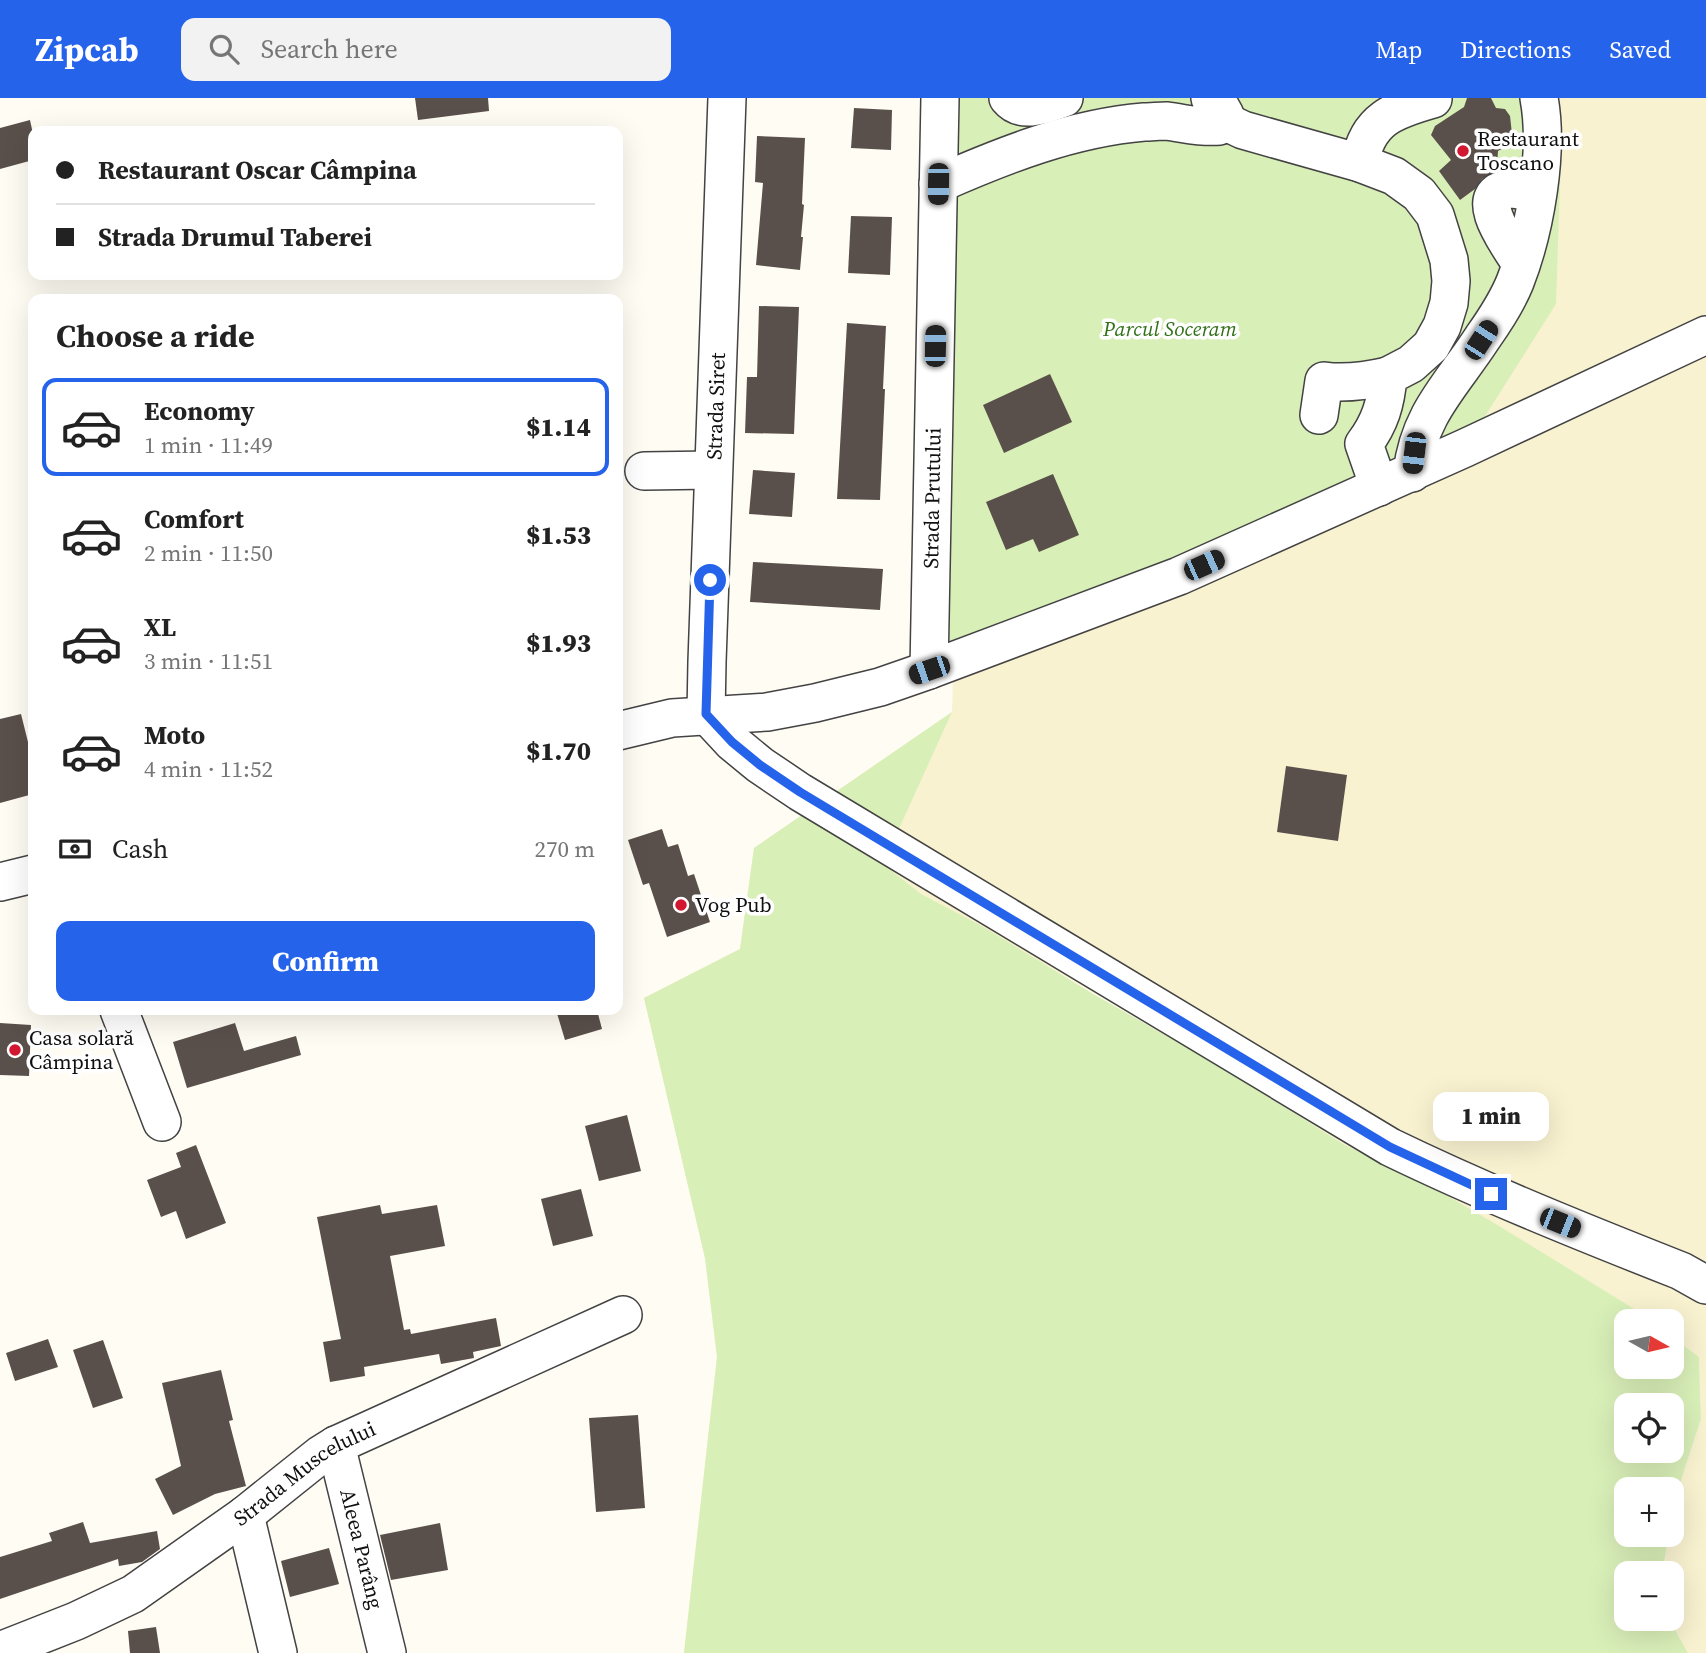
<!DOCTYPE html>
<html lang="en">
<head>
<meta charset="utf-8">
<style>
	body { margin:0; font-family:"Source Serif 4",serif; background:#f2f2f2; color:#222; height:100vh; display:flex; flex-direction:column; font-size:26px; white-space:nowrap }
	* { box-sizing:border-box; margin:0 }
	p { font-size:23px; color:#767676 }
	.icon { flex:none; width:38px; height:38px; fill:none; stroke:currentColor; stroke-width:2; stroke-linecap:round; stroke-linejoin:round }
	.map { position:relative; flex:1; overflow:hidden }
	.drawer { position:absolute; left:28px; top:196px; width:595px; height:721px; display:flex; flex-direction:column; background:#fff; border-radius:14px; box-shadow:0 7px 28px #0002 }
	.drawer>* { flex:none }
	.banner { position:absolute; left:28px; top:28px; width:595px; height:154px; border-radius:14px; box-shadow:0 7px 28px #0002; display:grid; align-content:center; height:154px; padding:0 28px; background:#fff }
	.needle { width:46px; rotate:98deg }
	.tools { position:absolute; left:1614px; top:1211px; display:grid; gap:14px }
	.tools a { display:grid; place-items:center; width:70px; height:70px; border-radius:14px; background:#fff; box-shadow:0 7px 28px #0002; font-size:35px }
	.end { position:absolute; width:32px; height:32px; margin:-16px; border:9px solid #2563eb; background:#fff; box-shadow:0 0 0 4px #fff }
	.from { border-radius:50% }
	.bubble { position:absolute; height:49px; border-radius:14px; background:#fff; box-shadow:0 7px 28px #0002; font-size:23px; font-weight:800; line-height:49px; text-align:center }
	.car { position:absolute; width:21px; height:42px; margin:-21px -10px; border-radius:9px; box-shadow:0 0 5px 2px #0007; background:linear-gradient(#222 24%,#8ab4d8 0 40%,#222 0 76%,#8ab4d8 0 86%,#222 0) }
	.banner b { display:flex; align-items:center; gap:24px; height:66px; font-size:26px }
	.banner b+b { border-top:2px solid #e0e0e0 }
	.banner i { width:18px; height:18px; background:#222 }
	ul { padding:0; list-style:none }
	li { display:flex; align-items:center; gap:21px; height:98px; margin:0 14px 10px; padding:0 14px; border:4px solid transparent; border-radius:14px }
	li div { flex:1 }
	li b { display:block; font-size:26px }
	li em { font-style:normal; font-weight:800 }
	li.selected { border-color:#2563eb }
	li>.icon { width:63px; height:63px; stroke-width:1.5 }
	h2 { padding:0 28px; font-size:32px; line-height:84px }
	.pay { display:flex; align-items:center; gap:18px; height:77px; padding:0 28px; font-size:26px }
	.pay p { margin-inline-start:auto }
	.cta { display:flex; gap:14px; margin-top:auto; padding:14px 28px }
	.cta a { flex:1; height:80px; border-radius:14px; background:#2563eb; color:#fff; font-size:28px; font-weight:800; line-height:80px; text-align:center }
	header { display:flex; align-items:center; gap:42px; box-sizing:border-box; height:98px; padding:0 35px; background:#2563eb; color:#fff }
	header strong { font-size:33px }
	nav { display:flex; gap:38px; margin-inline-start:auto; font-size:24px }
	.search { width:490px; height:63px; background:#f2f2f2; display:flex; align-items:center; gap:18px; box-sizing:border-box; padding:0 24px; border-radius:14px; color:#767676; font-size:26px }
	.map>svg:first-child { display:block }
</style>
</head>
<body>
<header>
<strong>Zipcab</strong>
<div class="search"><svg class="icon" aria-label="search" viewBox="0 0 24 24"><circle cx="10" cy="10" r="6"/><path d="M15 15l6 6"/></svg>Search here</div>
<nav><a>Map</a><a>Directions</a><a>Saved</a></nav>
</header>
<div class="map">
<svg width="1706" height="1555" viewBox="0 0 1706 1555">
	<rect width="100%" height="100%" fill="#fffcf4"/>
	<polygon fill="#f9f2d0" points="965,0 1706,0 1706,1555 1688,1555 1673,1528 1671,1516 1671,1475 1665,1475 1664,1464 1669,1437 1671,1437 1671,1428 1682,1379 1701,1321 1699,1259 1671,1238 1671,1223 1652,1223 1641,1215 1429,1087 1343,1046 1228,973 1044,866 684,1555 717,1259 705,1160 644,900 740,851 754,750 952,614 964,211"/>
	<g fill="#d9efb8" fill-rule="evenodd">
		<polygon points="943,0 1557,0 1561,58 1556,206 1465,350 929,572"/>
		<path d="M952,614L883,766L921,796L982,828L1090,894L1228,973L1343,1046L1429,1087L1499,1128L1641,1215L1652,1223H1626V1269H1671V1238L1699,1259L1701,1321L1682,1379L1671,1428V1391H1626V1437H1669L1664,1464L1665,1475H1626V1521H1671V1516L1673,1528L1688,1555H684L717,1259L705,1160L644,900L740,851L754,750ZM1626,1307H1671V1353H1626Z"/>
	</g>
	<g fill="#5a504b">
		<polygon points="415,0 488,0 489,13 418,22"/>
		<polygon points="1467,0 1491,0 1496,10 1505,11 1510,18 1512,36 1509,47 1498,53 1497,68 1495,73 1482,81 1475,91 1460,102 1439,73 1451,62 1431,37 1435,28 1464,9"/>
		<polygon points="854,10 892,12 891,52 851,50"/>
		<polygon points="30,22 33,36 33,62 0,71 0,30"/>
		<polygon points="757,38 805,40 802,106 804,107 801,139 803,139 800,172 756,167 763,85 755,84"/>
		<polygon points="851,118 892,119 890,177 848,175"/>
		<polygon points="759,208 799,209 794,336 745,335 747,279 757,279"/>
		<polygon points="847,225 886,228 883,291 885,291 880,402 837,401"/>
		<polygon points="1050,276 1072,324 1004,355 983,307"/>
		<polygon points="753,372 795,375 792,419 749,416"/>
		<polygon points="1053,376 1079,437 1039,454 1033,441 1006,452 986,404"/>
		<polygon points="753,464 883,471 880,512 750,504"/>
		<polygon points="21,616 33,664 33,696 0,705 0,621"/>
		<polygon points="1286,668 1347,677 1338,743 1277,734"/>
		<polygon points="662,731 668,749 678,746 688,778 694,776 710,824 667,839 649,785 643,787 628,742"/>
		<polygon points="556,912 597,912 602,931 565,942"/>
		<polygon points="0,925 31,927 29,978 0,977"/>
		<polygon points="235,925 244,953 296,938 301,957 187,990 173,944"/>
		<polygon points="627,1017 641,1073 599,1083 585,1028"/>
		<polygon points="196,1047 226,1125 186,1141 176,1113 161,1119 147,1082 181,1069 176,1055"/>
		<polygon points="581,1091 593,1138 553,1148 541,1101"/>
		<polygon points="380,1107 382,1116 437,1107 445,1148 390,1158 404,1232 410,1231 411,1236 496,1220 501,1248 473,1254 474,1260 441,1266 439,1256 364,1269 365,1278 330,1284 323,1244 341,1241 317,1119"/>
		<polygon points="48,1241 58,1269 15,1283 6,1255"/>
		<polygon points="103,1242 123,1300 93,1310 73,1252"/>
		<polygon points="221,1272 233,1322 229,1323 246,1388 215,1396 173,1417 155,1381 181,1368 162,1285"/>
		<polygon points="638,1317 645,1410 596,1414 589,1320"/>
		<polygon points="83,1424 90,1445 157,1433 160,1451 142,1464 119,1468 118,1461 0,1501 0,1459 52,1443 49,1435"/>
		<polygon points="440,1425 448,1472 391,1482 380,1437"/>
		<polygon points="329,1450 339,1486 290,1499 281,1463"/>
		<polygon points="156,1529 160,1555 130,1555 128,1533"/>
	</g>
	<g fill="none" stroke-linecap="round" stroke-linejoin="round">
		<defs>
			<g id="minor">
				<path d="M1008,0C1022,17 1046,6 1064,0"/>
				<path d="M1224,23L1243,32L1360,65L1394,78L1419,96L1435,117L1449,162L1451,183L1449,205L1442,228L1431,248L1411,266L1388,278C1386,305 1380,325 1364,346L1379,389"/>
				<path d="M1360,65C1367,21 1394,12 1433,1"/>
				<path d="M938,86C1004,57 1072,30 1144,24C1151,24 1159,23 1166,23C1184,25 1201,30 1219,28L1224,23L1225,17L1220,8L1210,0"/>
				<path d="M1521,166C1512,151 1467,93 1510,91C1519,91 1528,94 1537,96"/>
				<path d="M1319,317L1324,283C1346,286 1366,283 1388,278"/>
				<polyline points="644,373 713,372"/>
				<path d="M1412,375C1419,315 1452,287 1483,239C1495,222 1507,204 1515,184C1535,133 1549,54 1539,0"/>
				<path id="s1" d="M929,572L940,0"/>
				<path d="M706,616L732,644L760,667L800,694L1390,1049C1485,1095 1582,1134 1681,1173L1706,1187"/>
				<path id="s2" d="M706,616L707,564L727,0"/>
				<polyline points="618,633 672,620 767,614 815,605 880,589 929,572 1179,478 1465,350 1706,237"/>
				<polyline points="0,784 33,776"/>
				<polyline points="119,912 162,1024"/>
				<path id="s3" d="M336,1347L387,1555"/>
				<polyline points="245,1417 278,1555"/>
				<path id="s4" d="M0,1553L76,1523L133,1496L245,1417L320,1357L336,1347L623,1217"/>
			</g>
		</defs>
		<use href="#minor" stroke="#434343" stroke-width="40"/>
		<use href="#minor" stroke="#fff" stroke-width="37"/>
	</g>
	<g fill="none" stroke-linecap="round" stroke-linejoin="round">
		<polyline stroke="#2563eb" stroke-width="9" points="710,482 706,616 732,644 760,667 800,694 1390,1049 1491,1096"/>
	</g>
	<g fill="#d11830" stroke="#fff" stroke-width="2.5">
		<circle cx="1463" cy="53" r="7"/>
		<circle cx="681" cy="807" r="7"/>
		<circle cx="15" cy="952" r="7"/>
	</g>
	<g text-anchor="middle" stroke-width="7" stroke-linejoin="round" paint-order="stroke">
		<g font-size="21" fill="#101010" stroke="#fff" text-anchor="start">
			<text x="1477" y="48">Restaurant<tspan x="1477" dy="24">Toscano</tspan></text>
			<text x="695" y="814">Vog Pub</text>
			<text x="29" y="947">Casa solară<tspan x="29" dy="24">Câmpina</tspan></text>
		</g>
		<g font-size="21" font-style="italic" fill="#327118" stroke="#fff">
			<text x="1170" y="238">Parcul Soceram</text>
		</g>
		<g font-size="21" fill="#101010" stroke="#fff">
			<text dy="7" stroke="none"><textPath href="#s2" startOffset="308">Strada Siret</textPath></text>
			<text dy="7" stroke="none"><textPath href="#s1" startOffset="172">Strada Prutului</textPath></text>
			<text dy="7" stroke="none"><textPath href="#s4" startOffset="355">Strada Muscelului</textPath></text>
			<text dy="7" stroke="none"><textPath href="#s3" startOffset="107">Aleea Parâng</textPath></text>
		</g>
	</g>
</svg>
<div class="tools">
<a><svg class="needle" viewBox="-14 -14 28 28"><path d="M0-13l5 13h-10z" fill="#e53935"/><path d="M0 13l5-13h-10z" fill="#767676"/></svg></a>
<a><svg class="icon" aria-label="locate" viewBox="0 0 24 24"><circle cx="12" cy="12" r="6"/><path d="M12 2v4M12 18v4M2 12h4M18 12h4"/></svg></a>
<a>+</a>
<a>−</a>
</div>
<i class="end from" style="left:710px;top:482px"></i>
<i class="end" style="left:1491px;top:1096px"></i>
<div class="bubble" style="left:1433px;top:994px;width:116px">1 min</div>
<i class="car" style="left:938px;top:86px;rotate:181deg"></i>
<i class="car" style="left:1481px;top:242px;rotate:33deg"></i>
<i class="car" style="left:935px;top:248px;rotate:1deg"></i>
<i class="car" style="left:1414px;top:355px;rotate:187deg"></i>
<i class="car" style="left:1204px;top:467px;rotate:66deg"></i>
<i class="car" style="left:929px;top:572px;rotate:251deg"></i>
<i class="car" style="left:1560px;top:1125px;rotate:112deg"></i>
<div class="banner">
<b><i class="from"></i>Restaurant Oscar Câmpina</b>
<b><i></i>Strada Drumul Taberei</b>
</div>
<section class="drawer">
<h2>Choose a ride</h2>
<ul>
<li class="selected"><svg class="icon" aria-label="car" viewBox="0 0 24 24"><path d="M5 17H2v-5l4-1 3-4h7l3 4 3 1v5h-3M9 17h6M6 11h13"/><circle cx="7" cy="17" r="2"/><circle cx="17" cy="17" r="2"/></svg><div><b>Economy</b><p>1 min · 11:49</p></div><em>$1.14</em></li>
<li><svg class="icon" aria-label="car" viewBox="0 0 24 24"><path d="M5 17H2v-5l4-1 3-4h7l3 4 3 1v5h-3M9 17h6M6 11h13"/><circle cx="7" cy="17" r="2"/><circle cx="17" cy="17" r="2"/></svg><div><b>Comfort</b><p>2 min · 11:50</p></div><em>$1.53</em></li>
<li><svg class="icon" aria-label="car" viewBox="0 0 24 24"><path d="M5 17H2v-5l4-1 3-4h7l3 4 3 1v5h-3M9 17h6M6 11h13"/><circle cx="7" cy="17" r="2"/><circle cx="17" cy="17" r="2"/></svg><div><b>XL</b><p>3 min · 11:51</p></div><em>$1.93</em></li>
<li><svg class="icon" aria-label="car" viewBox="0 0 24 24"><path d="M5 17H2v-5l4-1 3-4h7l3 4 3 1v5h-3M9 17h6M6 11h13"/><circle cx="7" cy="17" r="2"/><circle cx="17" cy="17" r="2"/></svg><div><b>Moto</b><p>4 min · 11:52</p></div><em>$1.70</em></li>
</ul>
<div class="pay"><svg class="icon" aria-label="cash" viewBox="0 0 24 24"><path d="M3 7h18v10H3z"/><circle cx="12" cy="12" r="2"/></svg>Cash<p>270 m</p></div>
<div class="cta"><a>Confirm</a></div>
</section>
</div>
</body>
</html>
